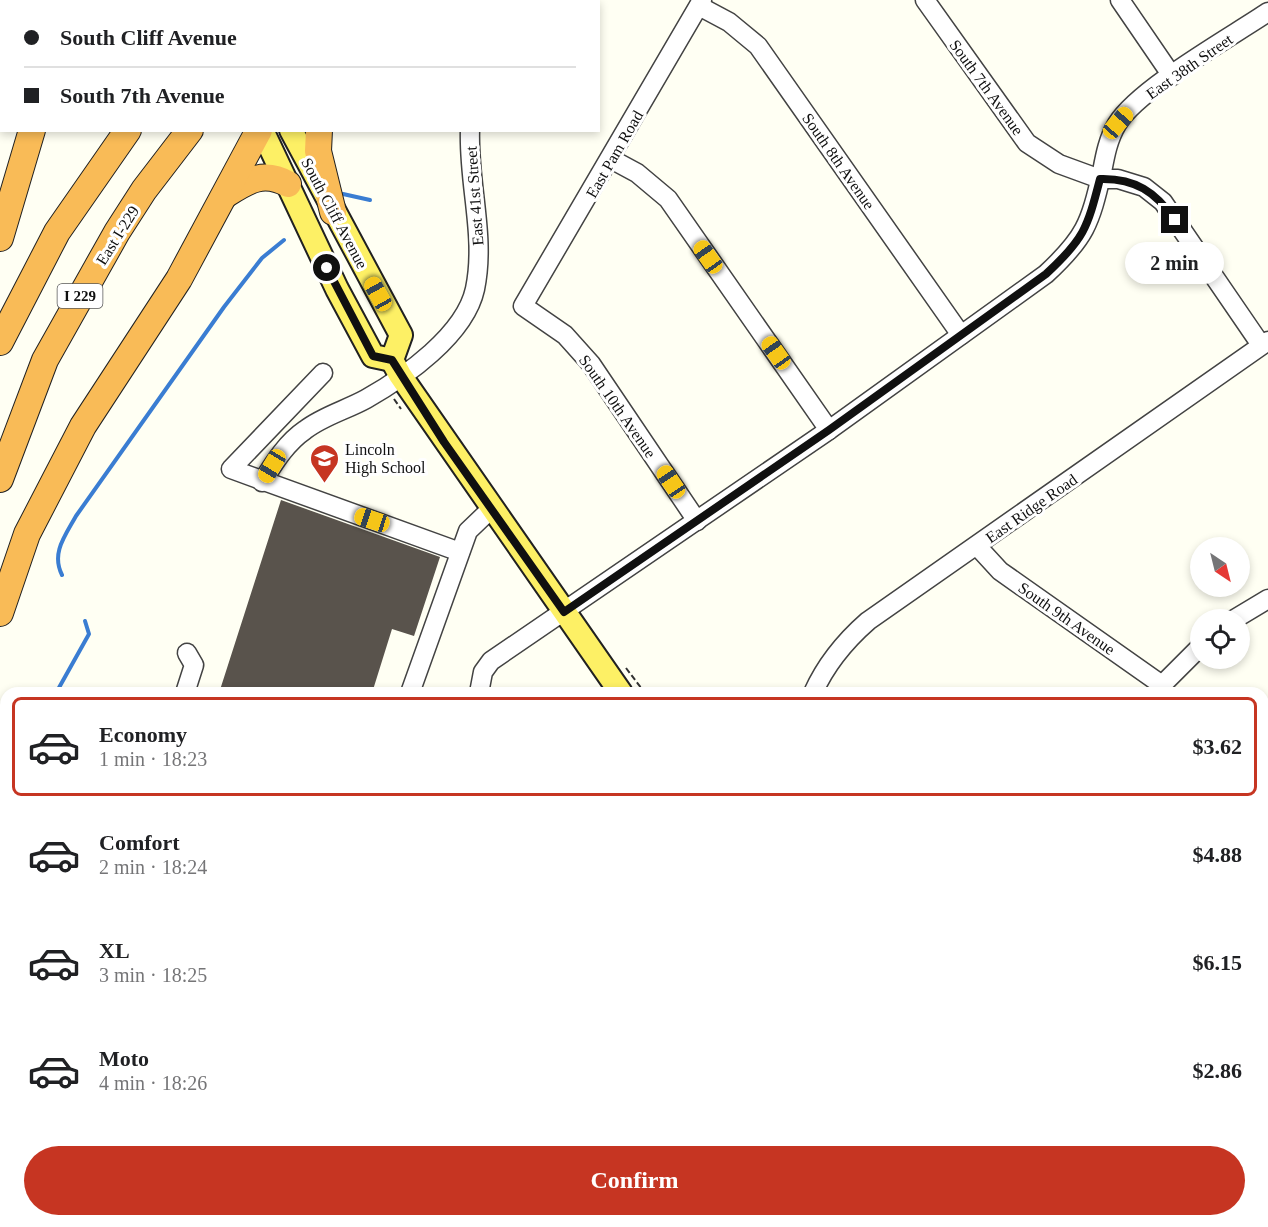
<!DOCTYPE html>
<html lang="en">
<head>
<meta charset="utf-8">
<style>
	body { margin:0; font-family:Georgia,serif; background:#f2f2f2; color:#202124; height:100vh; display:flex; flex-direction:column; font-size:22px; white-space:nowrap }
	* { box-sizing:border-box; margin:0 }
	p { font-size:20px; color:#757577 }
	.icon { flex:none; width:33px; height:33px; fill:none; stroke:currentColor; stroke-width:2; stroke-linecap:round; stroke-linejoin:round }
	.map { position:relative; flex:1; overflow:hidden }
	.panel { position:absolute; left:0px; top:687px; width:1269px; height:540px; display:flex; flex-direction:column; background:#fff; border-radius:18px 18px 0 0; box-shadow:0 3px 9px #0003 }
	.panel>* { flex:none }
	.top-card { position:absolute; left:0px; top:0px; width:600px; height:132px; box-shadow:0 3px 9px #0003; display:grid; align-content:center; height:132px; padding:0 24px; background:#fff }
	.needle { width:39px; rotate:145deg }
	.controls { position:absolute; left:1190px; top:537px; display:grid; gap:12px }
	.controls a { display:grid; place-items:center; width:60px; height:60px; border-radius:50%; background:#fff; box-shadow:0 3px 9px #0003; font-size:30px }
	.end { position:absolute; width:27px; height:27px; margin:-14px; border:8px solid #101010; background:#fff; box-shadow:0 0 0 3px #fff }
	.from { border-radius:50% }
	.bubble { position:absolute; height:42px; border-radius:21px; background:#fff; box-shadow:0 3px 9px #0003; font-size:20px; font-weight:600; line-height:42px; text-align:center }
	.car { position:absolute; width:18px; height:36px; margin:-18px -9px; border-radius:8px; box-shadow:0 0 4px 2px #0007; background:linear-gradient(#f5c518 24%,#345 0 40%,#f5c518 0 76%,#345 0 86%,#f5c518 0) }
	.top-card b { display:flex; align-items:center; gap:21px; height:57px; font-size:22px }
	.top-card b+b { border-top:2px solid #e0e0e0 }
	.top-card i { width:15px; height:15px; background:#202124 }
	ul { padding:10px 0 0; list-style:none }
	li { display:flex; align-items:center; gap:18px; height:99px; margin:0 12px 9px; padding:0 12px; border:3px solid transparent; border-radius:9px }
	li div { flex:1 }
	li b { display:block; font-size:22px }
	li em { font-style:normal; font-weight:600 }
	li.on { border-color:#c63522 }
	li>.icon { width:54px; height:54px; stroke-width:1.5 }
	.cta { display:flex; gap:12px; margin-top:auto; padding:12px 24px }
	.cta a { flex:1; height:69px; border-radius:36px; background:#c63522; color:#fff; font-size:24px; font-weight:600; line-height:69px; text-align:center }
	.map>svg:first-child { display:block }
</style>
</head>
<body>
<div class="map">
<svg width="1268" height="1227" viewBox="0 0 1268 1227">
	<rect width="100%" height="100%" fill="#fffff3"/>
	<g fill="#ccecba">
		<polygon points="0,0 182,0 2,2 3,131 0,132"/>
		<polygon points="158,1221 227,1221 232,1227 159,1227 156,1222"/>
		<polygon points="242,1221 272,1221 264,1227 246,1227"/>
	</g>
	<polygon fill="#d3e3c2" points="1268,1033 1268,1227 1027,1227 1023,1221 1263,1221 1263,1037"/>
	<polygon fill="#dff3cc" points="195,1221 219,1221 223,1227 199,1227"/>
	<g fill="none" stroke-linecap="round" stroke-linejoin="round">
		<g stroke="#3a7dd2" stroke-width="4">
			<polyline points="343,194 370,200"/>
			<path d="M62,575C51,553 65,536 76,516L224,307L262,258L284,240"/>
			<polyline points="56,693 89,634 85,621"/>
			<polyline points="77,1221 79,1227"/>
		</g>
		<polyline stroke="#b5d4f8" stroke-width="21" points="0,9 2,7"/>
	</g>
	<polygon fill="#59534c" points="281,500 440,557 414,636 392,629 372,693 219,693"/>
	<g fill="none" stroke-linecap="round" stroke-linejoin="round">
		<defs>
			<g id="minor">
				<polyline points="925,0 1027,143 1059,164 1100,179 1118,179 1144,187 1163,202 1261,345"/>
				<polyline points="1120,0 1172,76"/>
				<polyline points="493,2 493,0"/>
				<polyline points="699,6 729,22 758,46 961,335"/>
				<polyline points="611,159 637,173 668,199 829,430"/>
				<polyline points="323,373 231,469 460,552"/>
				<path d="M262,482C274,463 286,443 305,430C323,416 346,410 366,399C405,377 465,335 475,289C486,236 468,184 470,130"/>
				<polyline points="697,521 591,364 565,335 523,306 702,0"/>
				<polyline points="977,546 1000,571 1162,685"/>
				<polyline points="1233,620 1268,599"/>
				<polyline points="185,693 194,665 187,653"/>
				<polyline points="410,693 468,531 491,509"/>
				<path d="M479,693L483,672L491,661L829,430L1046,274C1085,238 1090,224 1102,172C1105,156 1108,139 1117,124C1138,89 1231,37 1268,12"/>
				<path d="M813,693C826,664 844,642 868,621L1268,341"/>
				<polyline points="1158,693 1162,685 1200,647"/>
				<polyline points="1263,841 1268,842"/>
				<polyline points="1263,1013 1268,1010"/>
				<polyline points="348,1221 352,1227"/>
				<polyline points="769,1221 774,1227"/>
				<polyline points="296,1227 304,1221"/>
				<polyline points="955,1227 964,1221"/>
			</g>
			<g id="major">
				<polyline points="201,0 201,2"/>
				<polyline points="262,130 337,289 373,356 392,360"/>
				<polyline points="291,130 401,335 392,360 400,375 621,693"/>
				<polyline points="993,1221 997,1227"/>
			</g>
			<g id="highway">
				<polyline points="78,2 78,0"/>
				<polyline points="230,2 231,0"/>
				<polyline points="289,2 290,0"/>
				<polyline points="428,2 429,0"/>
				<polyline points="319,130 318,151 333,212"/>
				<path d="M225,195C247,181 263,170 288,184"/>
				<polyline points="0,238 32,130"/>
				<polyline points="0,342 57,232 128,130"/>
				<polyline points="0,479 45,360 117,232 144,190 190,130"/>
				<polyline points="0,613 27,534 83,426 179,279 259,130"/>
				<polyline points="0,1086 6,1108"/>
				<polyline points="37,1221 39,1227"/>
			</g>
		</defs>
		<use href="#minor" stroke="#434343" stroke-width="21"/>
		<use href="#major" stroke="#212121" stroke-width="26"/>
		<use href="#highway" stroke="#212121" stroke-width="28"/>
		<g stroke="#323232" stroke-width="2" stroke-dasharray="6 3" stroke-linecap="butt">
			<polyline points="47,2 47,0"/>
			<polyline points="0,71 2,69"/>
			<polyline points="394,399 401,409"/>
			<polyline points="626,668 645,693"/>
			<polyline points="229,1221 234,1227"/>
			<polyline points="239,1221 243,1227"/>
		</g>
		<use href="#minor" stroke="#fff" stroke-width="18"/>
		<use href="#major" stroke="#fdf065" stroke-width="22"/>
		<use href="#highway" stroke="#f9bb57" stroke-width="26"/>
	</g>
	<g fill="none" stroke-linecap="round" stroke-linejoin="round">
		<path stroke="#101010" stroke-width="8" d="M327,268L373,356L392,360L444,442L564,612L829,430L1046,274C1084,239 1087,229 1100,179C1135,178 1156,192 1175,220"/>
	</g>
	<defs>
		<symbol id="school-pin" viewBox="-11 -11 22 30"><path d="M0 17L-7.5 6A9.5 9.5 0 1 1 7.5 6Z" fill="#c63522" stroke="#fff"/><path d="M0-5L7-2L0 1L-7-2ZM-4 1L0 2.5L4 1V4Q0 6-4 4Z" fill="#fff"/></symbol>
	</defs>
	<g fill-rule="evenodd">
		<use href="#school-pin" x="308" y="442" width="33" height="45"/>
	</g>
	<g text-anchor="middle" stroke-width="6" stroke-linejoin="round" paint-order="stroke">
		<rect fill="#fff" stroke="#585858" stroke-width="1.5" x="57.5" y="284" width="45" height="24" rx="4.5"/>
		<g font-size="15" font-weight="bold" fill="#101010">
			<text x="80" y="301">I 229</text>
		</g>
		<g font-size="16" fill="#101010" stroke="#fff">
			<text transform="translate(1189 66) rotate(-35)" y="6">East 38th Street</text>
			<text transform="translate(987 87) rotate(54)" y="6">South 7th Avenue</text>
			<text transform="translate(614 154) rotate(-60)" y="6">East Pam Road</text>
			<text transform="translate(839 161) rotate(55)" y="6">South 8th Avenue</text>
			<text transform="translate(474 196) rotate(-94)" y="6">East 41st Street</text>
			<text transform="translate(335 213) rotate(62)" y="6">South Cliff Avenue</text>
			<text transform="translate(117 235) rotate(-58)" y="6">East I-229</text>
			<text transform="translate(618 406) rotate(55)" y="6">South 10th Avenue</text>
			<text transform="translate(1031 508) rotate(-35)" y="6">East Ridge Road</text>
			<text transform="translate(1067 618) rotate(35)" y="6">South 9th Avenue</text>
		</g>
		<g font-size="16" fill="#101010" stroke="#fff" text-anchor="start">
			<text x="345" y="455">Lincoln<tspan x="345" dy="18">High School</tspan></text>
		</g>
	</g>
</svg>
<div class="controls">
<a><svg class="needle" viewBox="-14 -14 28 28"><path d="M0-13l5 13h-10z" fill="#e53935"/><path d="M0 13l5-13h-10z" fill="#757577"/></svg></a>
<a><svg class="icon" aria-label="locate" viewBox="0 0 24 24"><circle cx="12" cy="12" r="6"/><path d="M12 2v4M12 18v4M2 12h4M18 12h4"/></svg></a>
</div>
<i class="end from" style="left:327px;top:268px"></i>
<i class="end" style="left:1175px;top:220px"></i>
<div class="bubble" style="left:1125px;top:242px;width:99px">2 min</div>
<i class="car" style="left:1118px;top:123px;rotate:41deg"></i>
<i class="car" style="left:708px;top:257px;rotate:325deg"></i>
<i class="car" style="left:378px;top:294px;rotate:331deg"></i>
<i class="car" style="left:776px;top:353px;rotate:325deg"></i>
<i class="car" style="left:272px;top:466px;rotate:211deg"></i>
<i class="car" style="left:671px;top:482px;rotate:326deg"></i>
<i class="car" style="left:372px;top:520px;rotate:288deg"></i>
<div class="top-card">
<b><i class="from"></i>South Cliff Avenue</b>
<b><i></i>South 7th Avenue</b>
</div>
<section class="panel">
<ul>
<li class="on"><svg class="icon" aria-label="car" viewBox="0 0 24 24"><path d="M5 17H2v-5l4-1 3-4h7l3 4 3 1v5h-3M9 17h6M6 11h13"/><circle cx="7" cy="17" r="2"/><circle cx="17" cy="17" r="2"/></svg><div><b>Economy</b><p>1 min · 18:23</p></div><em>$3.62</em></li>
<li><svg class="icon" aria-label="car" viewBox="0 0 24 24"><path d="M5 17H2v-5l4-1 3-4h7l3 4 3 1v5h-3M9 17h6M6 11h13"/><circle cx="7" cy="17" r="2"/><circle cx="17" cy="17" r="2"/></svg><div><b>Comfort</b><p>2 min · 18:24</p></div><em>$4.88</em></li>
<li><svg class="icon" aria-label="car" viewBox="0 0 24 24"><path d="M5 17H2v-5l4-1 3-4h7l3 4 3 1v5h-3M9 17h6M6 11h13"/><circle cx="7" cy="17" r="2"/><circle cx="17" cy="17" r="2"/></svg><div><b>XL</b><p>3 min · 18:25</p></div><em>$6.15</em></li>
<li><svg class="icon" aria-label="car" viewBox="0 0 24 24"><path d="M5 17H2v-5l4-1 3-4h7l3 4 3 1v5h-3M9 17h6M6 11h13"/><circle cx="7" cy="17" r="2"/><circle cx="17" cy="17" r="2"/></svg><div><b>Moto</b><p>4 min · 18:26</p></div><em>$2.86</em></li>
</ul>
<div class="cta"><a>Confirm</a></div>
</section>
</div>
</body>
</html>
